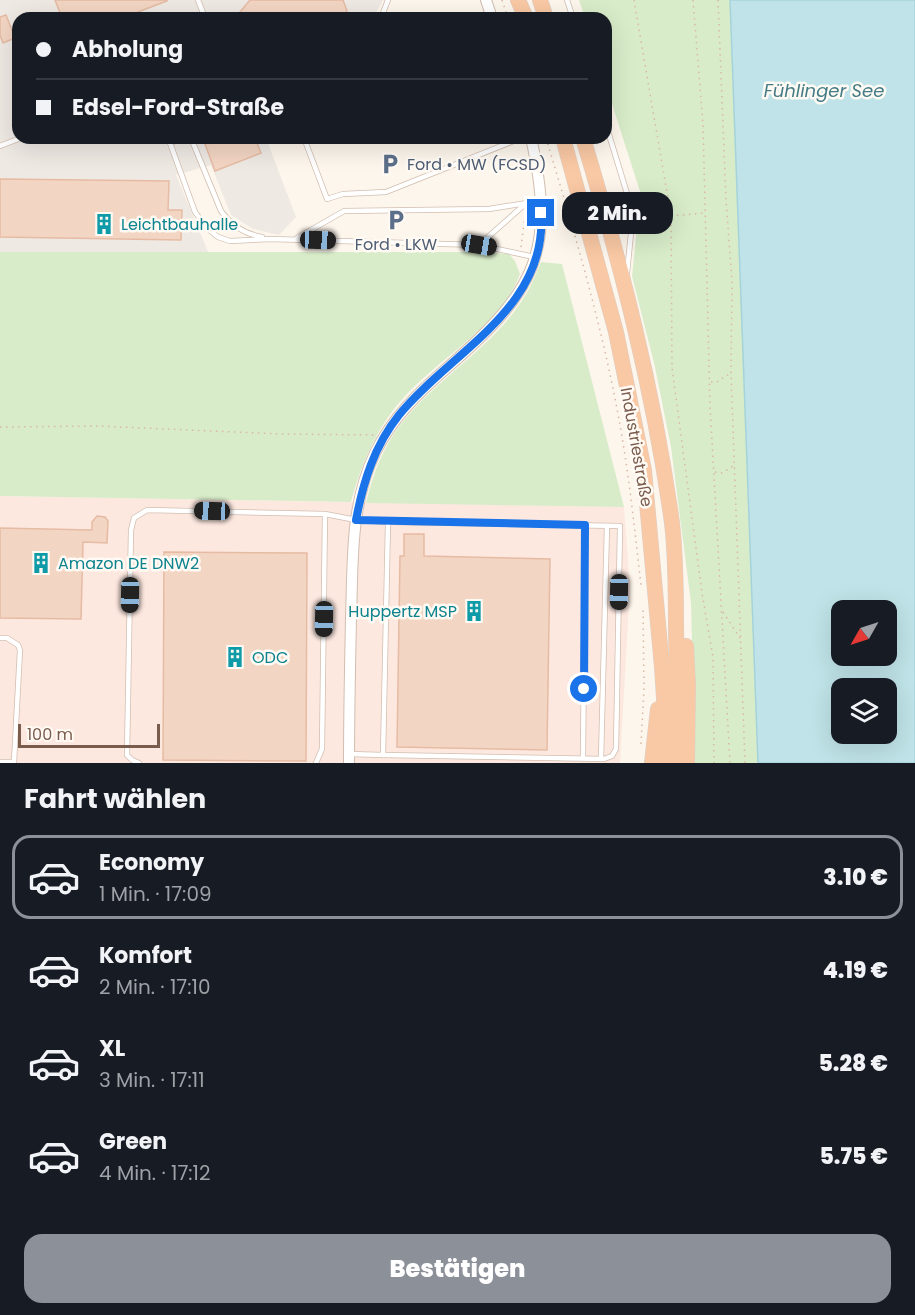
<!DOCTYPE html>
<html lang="de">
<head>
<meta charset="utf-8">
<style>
	body { margin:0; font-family:Poppins,sans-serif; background:#242831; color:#f1f3f6; height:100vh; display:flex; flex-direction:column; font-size:22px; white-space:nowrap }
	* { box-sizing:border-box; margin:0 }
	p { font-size:20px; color:#9ea1a6 }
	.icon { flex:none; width:33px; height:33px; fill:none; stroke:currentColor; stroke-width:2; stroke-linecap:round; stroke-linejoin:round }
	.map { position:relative; height:763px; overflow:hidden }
	.details { display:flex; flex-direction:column; background:#171b24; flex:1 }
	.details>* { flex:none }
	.top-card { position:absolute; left:12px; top:12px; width:600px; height:132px; border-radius:18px; box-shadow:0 6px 24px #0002; display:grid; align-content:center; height:132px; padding:0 24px; background:#171b24 }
	.needle { width:39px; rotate:231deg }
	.fabs { position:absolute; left:831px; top:600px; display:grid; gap:12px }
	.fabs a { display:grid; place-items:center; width:66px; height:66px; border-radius:12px; background:#171b24; box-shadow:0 6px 24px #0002; font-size:30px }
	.scale { position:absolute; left:18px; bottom:15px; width:142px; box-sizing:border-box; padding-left:6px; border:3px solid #7a5c4d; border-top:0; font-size:16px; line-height:21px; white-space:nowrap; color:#7a5c4d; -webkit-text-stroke:4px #fffaf3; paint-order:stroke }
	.end { position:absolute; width:27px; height:27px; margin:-14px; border:8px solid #1a73e8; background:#fff; box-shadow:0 0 0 3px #fff }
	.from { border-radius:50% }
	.bubble { position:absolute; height:42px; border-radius:18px; background:#171b24; box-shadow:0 6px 24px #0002; font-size:20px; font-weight:800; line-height:42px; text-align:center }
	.car { position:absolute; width:18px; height:36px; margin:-18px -9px; border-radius:8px; box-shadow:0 0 4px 2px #0007; background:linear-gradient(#222 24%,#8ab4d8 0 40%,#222 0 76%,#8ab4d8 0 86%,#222 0) }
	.top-card b { display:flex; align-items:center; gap:21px; height:57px; font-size:22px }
	.top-card b+b { border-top:2px solid #363941 }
	.top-card i { width:15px; height:15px; background:#f1f3f6 }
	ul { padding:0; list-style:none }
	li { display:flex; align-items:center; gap:18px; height:84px; margin:0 12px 9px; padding:0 12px; border:3px solid transparent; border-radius:18px }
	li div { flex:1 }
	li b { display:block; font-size:22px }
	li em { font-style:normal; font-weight:800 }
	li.active { border-color:#8c9099 }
	li>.icon { width:54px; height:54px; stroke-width:1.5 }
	h2 { padding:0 24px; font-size:27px; line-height:72px }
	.action { display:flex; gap:12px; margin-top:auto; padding:12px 24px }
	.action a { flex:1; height:69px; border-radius:18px; background:#8c9099; color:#fff; font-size:24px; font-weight:800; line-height:69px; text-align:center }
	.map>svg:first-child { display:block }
</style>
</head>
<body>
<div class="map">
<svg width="915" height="763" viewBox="0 0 915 763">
	<rect width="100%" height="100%" fill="#fdf6ec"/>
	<polygon fill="#fde8e0" points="0,496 624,507 630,586 620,763 0,763"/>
	<polygon fill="#efe9e4" points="0,0 383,0 373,18 18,18 18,138 266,138 296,217 279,235 253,229 231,215 211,165 176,175 209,254 0,252"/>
	<g fill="#d8ecc9">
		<polygon points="579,0 730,0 758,763 691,763 694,726 691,603 671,447 655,367 632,276 638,219 645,207 606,85 606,18 585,18"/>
		<path d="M0,252H478L509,254L515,261L520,274C504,319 450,352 417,384C382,416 363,457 351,502L0,496Z"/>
		<path d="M541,262L562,264L624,507L366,503C373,474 383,447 401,424C437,378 492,348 523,299C531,287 536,274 541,262Z"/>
	</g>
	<path fill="#bfe3e8" stroke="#a5d3da" stroke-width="1.5" fill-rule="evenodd" d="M730,0H915V763H758ZM842,610H886V656H842ZM842,688H886V734H842Z"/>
	<g fill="#f3d5c3" stroke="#e6bba3" stroke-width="1.5">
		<polygon points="55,0 167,0 167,1 122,18 62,18"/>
		<polygon points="250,0 343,0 347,11 342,18 235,18"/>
		<polygon points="6,15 15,38 3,43 0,35 0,17"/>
		<polygon points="221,138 255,138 261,153 215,171 205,144"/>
		<polygon points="0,179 169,181 168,210 182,210 181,240 0,237"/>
		<polygon points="97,516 105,517 108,521 107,543 83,542 81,619 0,618 0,528 92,530 92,522"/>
		<polygon points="404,534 424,534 424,556 550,559 547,750 397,747 400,556 404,556"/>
		<polygon points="164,552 307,553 306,761 163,760"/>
	</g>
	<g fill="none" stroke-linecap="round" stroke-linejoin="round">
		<defs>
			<g id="service">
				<polyline points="198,0 205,18"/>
				<polyline points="567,0 573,18"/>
				<polyline points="381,18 388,0"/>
				<polyline points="606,125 633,213 627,273"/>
				<polyline points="184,138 170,143 195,212 207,228 218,237 230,241 270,239 479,245 534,257"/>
				<path d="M191,138L221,211C231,225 245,234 262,237"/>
				<polyline points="304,138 327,199 343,194 386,192 521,138"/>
				<polyline points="0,146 21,138"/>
				<polyline points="297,238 344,211 489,209 539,201"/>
				<polyline points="479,245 524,205"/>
				<polyline points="0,638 7,638 18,645 20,650 14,762 0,762"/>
				<polyline points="383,755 604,759 612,756 616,749 620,526 388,522"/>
				<polyline points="583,758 585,525"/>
				<polyline points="601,759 607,526"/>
				<polyline points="139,763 132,760 127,755 131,530 134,518 147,510 325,514 356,520 388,522 383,755 349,754"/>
				<polyline points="316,763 322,749 325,514"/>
			</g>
			<g id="tertiary">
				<polyline points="486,0 492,18"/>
				<path d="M349,763C349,715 350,666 351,618C353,562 350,505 375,453C392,418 419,392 448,367C534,292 557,253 531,138"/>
			</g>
			<g id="trunk">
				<polyline points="518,0 526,18"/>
				<polyline points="540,0 546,18"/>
				<polyline points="563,138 616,332 644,470 662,667 666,728 664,763"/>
				<path d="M583,138C621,264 654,392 672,523C676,557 676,592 676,627C677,672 678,718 675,763"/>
				<polyline points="686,646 688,686 687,763"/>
				<polyline points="652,763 658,709"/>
			</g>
		</defs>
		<use href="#service" stroke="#d1beb0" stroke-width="6"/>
		<use href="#tertiary" stroke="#d1beb0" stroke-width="12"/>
		<use href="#trunk" stroke="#dad1cd" stroke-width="16"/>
		<g stroke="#d9b8a5" stroke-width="1.5" stroke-dasharray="1.5 4.5" stroke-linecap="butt">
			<polyline points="502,0 508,18"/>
			<polyline points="634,0 671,216 672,368 702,593 713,657 714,763"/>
			<polyline points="693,0 703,124 710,405 730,763"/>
			<polyline points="718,0 726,200 732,282 731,372 745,763"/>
			<path d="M546,138C575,234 604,332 621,431C630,482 635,534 641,585"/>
			<polyline points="641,214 671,216 705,213"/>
			<polyline points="521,247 525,216"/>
			<polyline points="711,382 717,382 729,374"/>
			<polyline points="0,427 97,426 281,434 374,435"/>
			<polyline points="715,472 722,473 735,465"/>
			<polyline points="723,612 740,638"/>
			<polyline points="641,744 644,689 643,608"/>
		</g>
		<use href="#service" stroke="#fff" stroke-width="4.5"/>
		<use href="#tertiary" stroke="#fff" stroke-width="10"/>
		<use href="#trunk" stroke="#f9c8a4" stroke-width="15"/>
	</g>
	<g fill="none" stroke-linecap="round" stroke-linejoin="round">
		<path stroke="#1a73e8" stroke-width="8" d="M541,213C548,309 450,352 399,415C374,446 363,483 356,520L585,525L584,689"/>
	</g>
	<defs>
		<symbol id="parking-bare" viewBox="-9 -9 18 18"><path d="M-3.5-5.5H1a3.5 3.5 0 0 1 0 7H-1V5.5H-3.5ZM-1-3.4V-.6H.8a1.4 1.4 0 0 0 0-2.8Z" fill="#5c6f8a" stroke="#fffaf3" stroke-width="2.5" paint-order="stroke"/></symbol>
		<symbol id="building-bare" viewBox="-9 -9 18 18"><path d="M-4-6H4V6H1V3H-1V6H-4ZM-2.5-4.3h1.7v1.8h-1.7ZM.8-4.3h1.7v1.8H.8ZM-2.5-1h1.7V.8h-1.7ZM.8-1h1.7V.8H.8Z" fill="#0f9aa8" stroke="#fffaf3" stroke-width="2.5" paint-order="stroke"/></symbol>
	</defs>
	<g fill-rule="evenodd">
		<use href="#parking-bare" x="375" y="149" width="30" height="30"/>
		<use href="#parking-bare" x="381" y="205" width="30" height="30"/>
		<use href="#building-bare" x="89" y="209" width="30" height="30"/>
		<use href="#building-bare" x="26" y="548" width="30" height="30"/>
		<use href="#building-bare" x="459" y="596" width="30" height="30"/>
		<use href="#building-bare" x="220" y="642" width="30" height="30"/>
	</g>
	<g text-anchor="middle" stroke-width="5" stroke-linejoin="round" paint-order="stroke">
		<g font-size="16" fill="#4e5e75" stroke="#fffaf3" text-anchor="start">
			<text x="407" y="170">Ford • MW (FCSD)</text>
			<text x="396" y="250" text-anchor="middle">Ford • LKW</text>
		</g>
		<g font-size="16" fill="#0d838f" stroke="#fffaf3" text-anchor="start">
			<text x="121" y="230">Leichtbauhalle</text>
			<text x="58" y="569">Amazon DE DNW2</text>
			<text x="457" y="617" text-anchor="end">Huppertz MSP</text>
			<text x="252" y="663">ODC</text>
		</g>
		<g font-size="16" fill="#7a5c4d" stroke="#fffaf3">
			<text transform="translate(637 447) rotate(80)" y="6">Industriestraße</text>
		</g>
		<g font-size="18" font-style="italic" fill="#437c86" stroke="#fffaf3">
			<text x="824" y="97">Fühlinger See</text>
		</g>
	</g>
</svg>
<div class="fabs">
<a><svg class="needle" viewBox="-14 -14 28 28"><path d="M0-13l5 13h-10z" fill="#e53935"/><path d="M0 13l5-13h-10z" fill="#9ea1a6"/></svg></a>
<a><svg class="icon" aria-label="layers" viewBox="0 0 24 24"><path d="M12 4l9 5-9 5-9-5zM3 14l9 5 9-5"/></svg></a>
</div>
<div class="scale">100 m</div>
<i class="end from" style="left:584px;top:689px"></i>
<i class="end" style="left:541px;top:213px"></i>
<div class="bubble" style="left:562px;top:192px;width:111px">2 Min.</div>
<i class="car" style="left:318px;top:240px;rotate:92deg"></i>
<i class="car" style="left:479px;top:245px;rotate:100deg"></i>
<i class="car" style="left:212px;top:511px;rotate:272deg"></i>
<i class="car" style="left:619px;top:592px;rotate:181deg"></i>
<i class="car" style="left:130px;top:595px;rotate:181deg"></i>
<i class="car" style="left:324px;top:619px;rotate:181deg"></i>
<div class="top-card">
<b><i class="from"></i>Abholung</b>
<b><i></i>Edsel-Ford-Straße</b>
</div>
</div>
<section class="details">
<h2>Fahrt wählen</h2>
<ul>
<li class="active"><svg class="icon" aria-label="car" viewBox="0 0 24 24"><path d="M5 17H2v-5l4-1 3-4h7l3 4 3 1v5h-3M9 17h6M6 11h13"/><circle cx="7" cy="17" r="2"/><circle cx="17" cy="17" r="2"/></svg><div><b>Economy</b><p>1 Min. · 17:09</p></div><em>3.10 €</em></li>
<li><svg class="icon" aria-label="car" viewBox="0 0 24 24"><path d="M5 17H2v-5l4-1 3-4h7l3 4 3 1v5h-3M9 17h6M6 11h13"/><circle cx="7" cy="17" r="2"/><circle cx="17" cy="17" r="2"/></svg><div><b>Komfort</b><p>2 Min. · 17:10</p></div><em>4.19 €</em></li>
<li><svg class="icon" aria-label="car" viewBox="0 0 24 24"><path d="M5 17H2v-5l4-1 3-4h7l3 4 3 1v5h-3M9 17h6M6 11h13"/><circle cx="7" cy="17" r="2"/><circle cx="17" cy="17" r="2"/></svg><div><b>XL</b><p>3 Min. · 17:11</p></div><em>5.28 €</em></li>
<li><svg class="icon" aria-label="car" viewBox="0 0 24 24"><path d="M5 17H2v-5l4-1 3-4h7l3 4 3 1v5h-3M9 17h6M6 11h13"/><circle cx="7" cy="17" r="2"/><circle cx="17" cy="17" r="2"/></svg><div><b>Green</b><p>4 Min. · 17:12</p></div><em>5.75 €</em></li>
</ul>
<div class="action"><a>Bestätigen</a></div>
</section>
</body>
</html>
